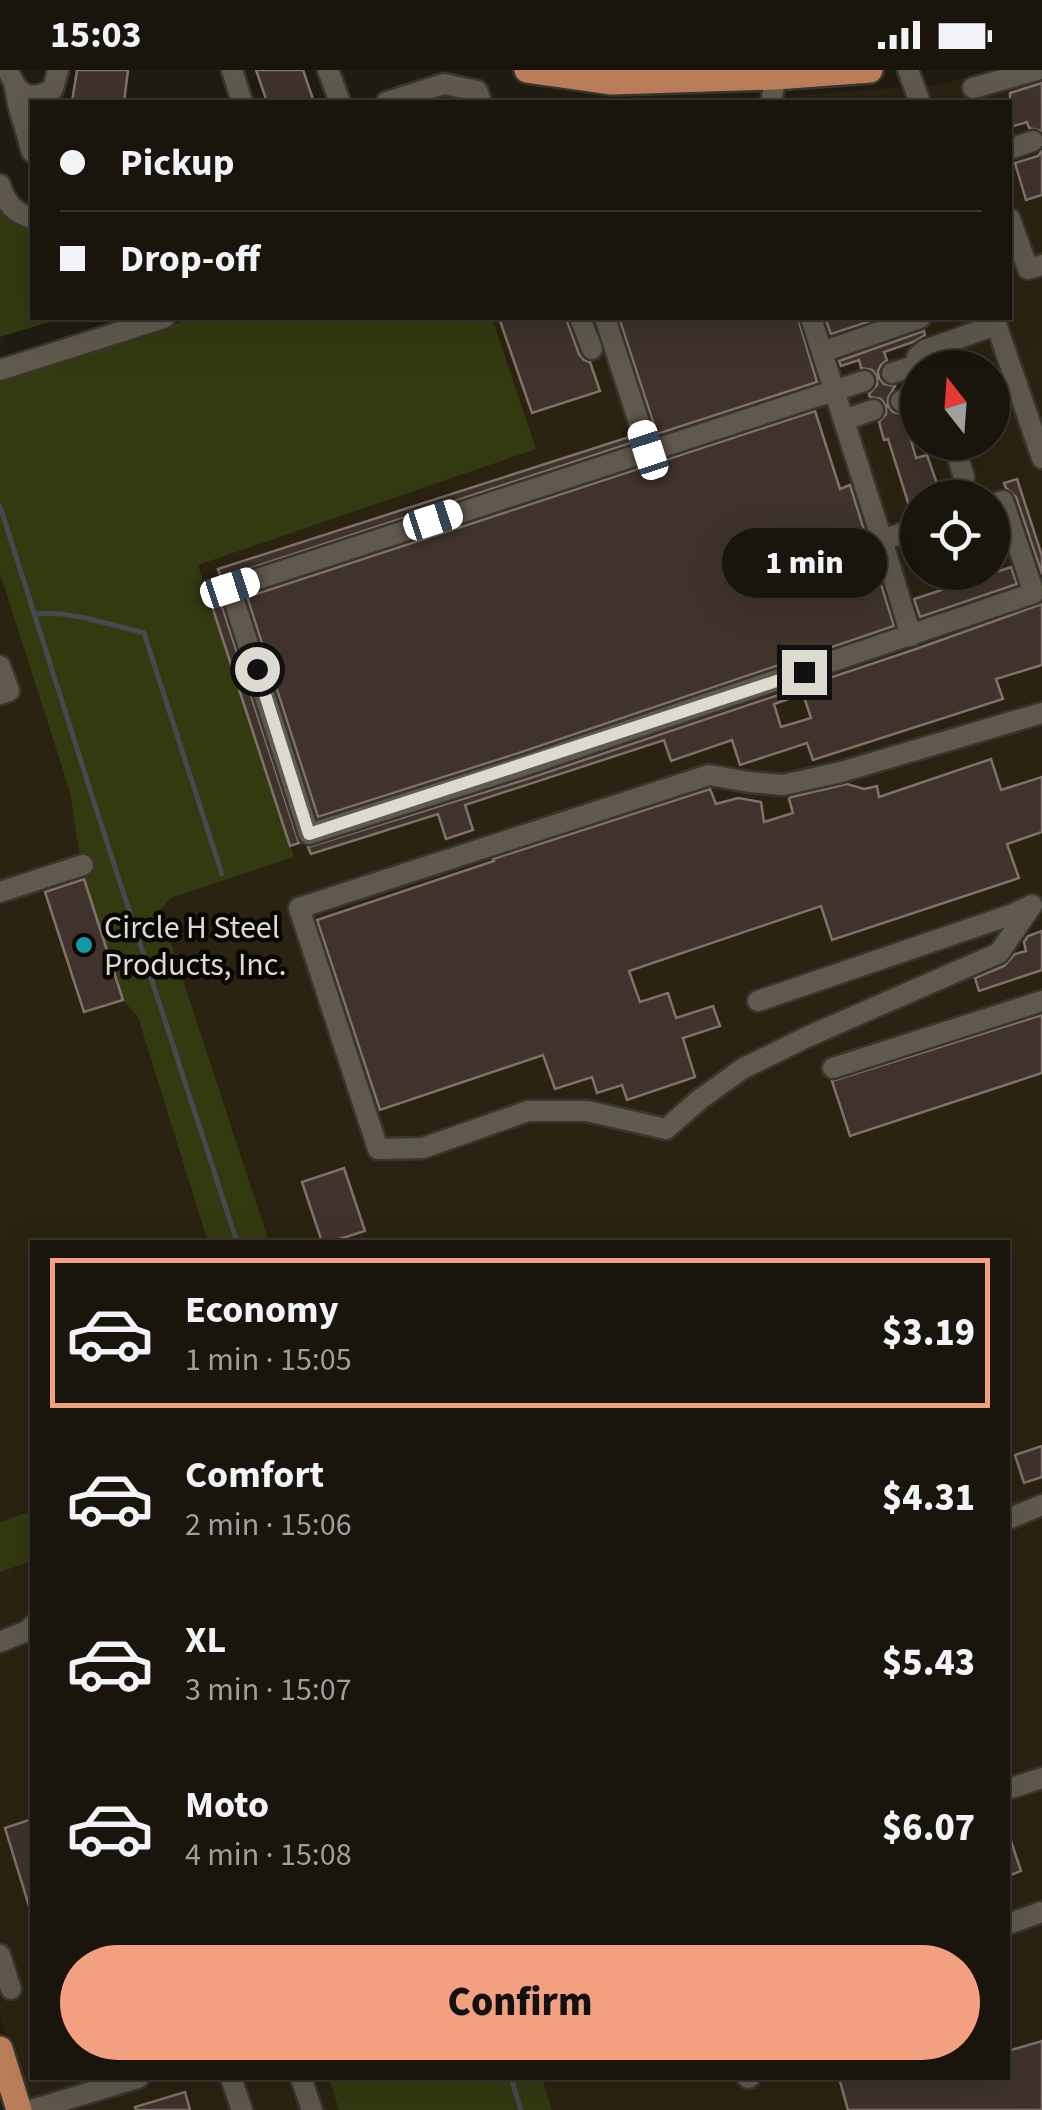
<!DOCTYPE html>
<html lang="en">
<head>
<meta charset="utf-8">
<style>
	body { margin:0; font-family:"Source Sans 3",sans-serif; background:#26221b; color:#f1f3f6; height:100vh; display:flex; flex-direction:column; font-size:38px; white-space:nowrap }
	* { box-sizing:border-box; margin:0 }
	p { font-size:32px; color:#9f9f9d }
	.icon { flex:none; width:55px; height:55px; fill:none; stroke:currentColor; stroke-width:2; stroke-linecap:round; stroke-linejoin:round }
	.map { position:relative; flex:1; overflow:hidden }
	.sheet { position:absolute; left:30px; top:1170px; width:980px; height:840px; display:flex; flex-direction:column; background:#19150d; border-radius:0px; box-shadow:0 10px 40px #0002,0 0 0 2px #37342e }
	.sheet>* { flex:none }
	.guide { position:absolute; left:30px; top:30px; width:982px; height:220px; border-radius:0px; box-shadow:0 10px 40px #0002,0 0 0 2px #37342e; display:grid; align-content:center; height:220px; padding:0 30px; background:#19150d }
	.needle { width:65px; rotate:343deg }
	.buttons { position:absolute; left:900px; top:280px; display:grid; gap:20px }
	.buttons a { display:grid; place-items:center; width:110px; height:110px; border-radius:50%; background:#19150d; box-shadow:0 10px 40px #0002,0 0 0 2px #37342e; font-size:50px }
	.end { position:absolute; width:45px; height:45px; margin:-22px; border:12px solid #dddad2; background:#111; box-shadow:0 0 0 5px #111 }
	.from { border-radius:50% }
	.bubble { position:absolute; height:70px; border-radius:35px; background:#19150d; box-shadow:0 10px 40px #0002,0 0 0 2px #37342e; font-size:32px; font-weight:800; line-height:70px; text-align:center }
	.car { position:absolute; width:30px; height:60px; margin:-30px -15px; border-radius:12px; box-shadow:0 0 8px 2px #0007; background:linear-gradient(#fff 24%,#345 0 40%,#fff 0 76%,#345 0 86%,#fff 0) }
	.guide b { display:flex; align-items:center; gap:35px; height:95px; font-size:38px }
	.guide b+b { border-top:2px solid #37342e }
	.guide i { width:25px; height:25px; background:#f1f3f6 }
	ul { padding:18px 0 0; list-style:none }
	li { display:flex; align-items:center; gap:30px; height:150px; margin:0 20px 15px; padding:0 10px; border:5px solid transparent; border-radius:0px }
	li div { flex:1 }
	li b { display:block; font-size:38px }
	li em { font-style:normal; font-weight:800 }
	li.on { border-color:#f2a07f }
	li>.icon { width:90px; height:90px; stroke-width:1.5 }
	.cta { display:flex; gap:20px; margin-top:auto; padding:20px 30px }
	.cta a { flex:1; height:115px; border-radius:60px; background:#f2a07f; color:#111; font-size:40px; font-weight:800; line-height:115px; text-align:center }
	.status { display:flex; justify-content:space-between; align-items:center; height:70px; padding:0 50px; background:#19150d; direction:ltr }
	.status svg { height:28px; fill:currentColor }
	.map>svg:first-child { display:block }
</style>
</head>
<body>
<div class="status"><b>15:03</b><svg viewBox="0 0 49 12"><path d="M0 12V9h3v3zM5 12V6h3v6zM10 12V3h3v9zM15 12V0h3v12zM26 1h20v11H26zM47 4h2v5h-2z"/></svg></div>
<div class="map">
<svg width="1042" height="2040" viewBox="0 0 1042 2040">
	<rect width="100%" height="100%" fill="#211c11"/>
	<path fill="#2b2311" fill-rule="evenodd" d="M993,0H1042V2040H31L0,1946V308L194,248H1010V32H789L792,26L943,14ZM918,298H992V372H918ZM918,428H992V502H918ZM32,1172H1008V2008H32Z"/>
	<g fill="#333a10">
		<polygon points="0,135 32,155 32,248 62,248 0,267"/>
		<polygon points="194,248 492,248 536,379 198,495 294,787 171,828 160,840 269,1172 208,1172 138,947 123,930 83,807 70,722 0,503 0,308"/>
		<polygon points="32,1441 32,1491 0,1502 0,1452"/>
		<polygon points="329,2008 542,2008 552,2040 339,2040"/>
	</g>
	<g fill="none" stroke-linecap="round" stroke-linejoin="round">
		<g stroke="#444a4d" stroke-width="5">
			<polyline points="0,436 100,751 237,1172"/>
			<path d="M34,545C58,537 118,557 144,563L222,804"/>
			<polyline points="511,2008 521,2040"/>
		</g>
	</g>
	<g fill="#3f332b" stroke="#80726a" stroke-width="2.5" fill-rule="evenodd">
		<polygon points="77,0 128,0 124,32 72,32"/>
		<polygon points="256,0 303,0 314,32 267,32"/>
		<polygon points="1042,13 1042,61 1029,58 1027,52 1010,57 1010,23"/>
		<polygon points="1042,81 1042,125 1026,130 1015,93 1038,86"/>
		<polygon points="499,248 566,248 579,284 584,290 590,292 600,321 532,343"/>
		<polygon points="619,248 798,248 817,312 657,364"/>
		<polygon points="825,248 880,248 831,264"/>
		<polygon points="924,261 925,265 913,272 884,282 887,290 881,295 878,301 879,308 884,314 895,316 888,328 888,336 893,342 904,344 916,388 927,385 942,428 918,428 918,445 912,445 888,369 884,370 879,352 886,344 886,336 881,329 870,327 869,324 877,315 877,306 872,300 861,298 859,290 841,296 839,291"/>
		<polygon points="815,341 840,419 850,415 894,556 522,682 318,747 247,527"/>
		<polygon points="629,367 631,373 221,508 218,499"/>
		<polygon points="1017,409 1042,486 1042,504 1016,427 1006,418 1004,413"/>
		<polygon points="1011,497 1017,514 920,547 914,529"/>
		<polygon points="220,530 299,773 290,776 211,533"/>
		<path d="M1042,534V595L996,609L1003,629L813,690L807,673L740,695L732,670L671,691L664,670L465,735L473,760L446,769L438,744L311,784L308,777L530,708L916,579ZM803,624L811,648L781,657L774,634Z"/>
		<polygon points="991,689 1001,720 1042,707 1042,762 1007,774 1019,808 832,870 821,836 629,901 640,932 668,923 676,948 713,936 720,956 683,968 695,1007 627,1030 622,1015 597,1023 592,1007 555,1019 543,985 380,1040 317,850 494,791 493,789 710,719 716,734 738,728 761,732 764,752 793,743 789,729 791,727 847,714 864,719 877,716 879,727"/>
		<polygon points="84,809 123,930 84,942 45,822"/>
		<polygon points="1042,861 1042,900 979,921 975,908 1004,896 1015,884 1026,881 1024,872 1028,866"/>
		<polygon points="1042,945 1042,1003 850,1066 832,1011"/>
		<polygon points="344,1098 365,1161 330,1172 322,1172 302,1112"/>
		<polygon points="1042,1376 1042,1407 1024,1413 1015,1385"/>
		<polygon points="32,1749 32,1836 29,1836 5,1758"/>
		<polygon points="1008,1768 1010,1768 1021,1801 1008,1806"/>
		<polygon points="1042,1971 1042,2040 848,2040 839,2008 1008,2008 1008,1981"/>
		<polygon points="185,2022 190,2040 136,2040 135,2037"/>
	</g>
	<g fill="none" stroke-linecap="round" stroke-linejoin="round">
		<defs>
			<g id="minor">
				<path d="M8,0C17,24 29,33 53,19L58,0"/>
				<polyline points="232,0 242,32"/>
				<polyline points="328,0 340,32"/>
				<polyline points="908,0 920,32"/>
				<polyline points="15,17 18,34 32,82"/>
				<polyline points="973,18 1037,0"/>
				<polyline points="387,32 444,14 477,21 481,32"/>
				<polyline points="771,32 776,7"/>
				<polyline points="1010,79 1033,71"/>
				<path d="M0,115C6,133 14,143 32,148"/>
				<polyline points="1010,149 1028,199 1042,195"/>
				<polyline points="580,248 592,279"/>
				<polyline points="605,248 648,380"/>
				<polyline points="811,248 882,470 918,458"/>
				<polyline points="994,248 1042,388"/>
				<polyline points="822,282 920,248"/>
				<polyline points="0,300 164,248"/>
				<polyline points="892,303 917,295"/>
				<polyline points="864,311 230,518 309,764 526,695 1034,523 1003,431 992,434"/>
				<polyline points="918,312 917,287 925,280 996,255"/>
				<polyline points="992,323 1017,314"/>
				<polyline points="901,331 918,325"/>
				<polyline points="844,350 873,340"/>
				<polyline points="953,372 964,407"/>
				<polyline points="882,470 911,566"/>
				<polyline points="0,596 9,621 0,624"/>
				<polyline points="0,822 83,795"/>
				<polyline points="758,931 1013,844 1032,835 999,883 809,966 742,999 699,1030 666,1059 587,1041 528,1041 423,1078 378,1079 299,838 709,705 749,712 783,715 841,702 1042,643"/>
				<polyline points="833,998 1042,931"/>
				<polyline points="1008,1449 1042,1435"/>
				<polyline points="0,1572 27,1561 32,1556"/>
				<polyline points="1008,1719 1042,1708"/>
				<polyline points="1008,1854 1042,1842"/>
				<polyline points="0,1885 11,1919"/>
				<polyline points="231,2008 242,2040"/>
				<polyline points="301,2008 312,2040"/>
				<polyline points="748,2008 749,2008"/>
				<polyline points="31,2040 138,2008"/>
			</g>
			<g id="major">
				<polyline points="527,0 612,12 776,7 870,0"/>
				<polyline points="0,1979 19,2040"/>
			</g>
		</defs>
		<use href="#minor" stroke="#39352f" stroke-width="25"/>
		<use href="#major" stroke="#39352f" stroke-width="30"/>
		<use href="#minor" stroke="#605a4d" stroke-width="20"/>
		<use href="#major" stroke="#bd7f5b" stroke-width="25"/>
	</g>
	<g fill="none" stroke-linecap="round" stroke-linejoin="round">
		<polyline stroke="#dddad2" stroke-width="12" points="257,599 309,764 804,602"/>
	</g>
	<circle fill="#0f9aa8" stroke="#090704" stroke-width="4" cx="84" cy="875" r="10"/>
	<g text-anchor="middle" stroke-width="9" stroke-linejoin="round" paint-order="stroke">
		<g font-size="32" fill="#dddad2" stroke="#090704" text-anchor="start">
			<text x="104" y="868">Circle H Steel<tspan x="104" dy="37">Products, Inc.</tspan></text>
		</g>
	</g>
</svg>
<div class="buttons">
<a><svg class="needle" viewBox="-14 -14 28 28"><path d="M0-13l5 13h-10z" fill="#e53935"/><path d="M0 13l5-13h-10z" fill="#9f9f9d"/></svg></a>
<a><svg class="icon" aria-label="locate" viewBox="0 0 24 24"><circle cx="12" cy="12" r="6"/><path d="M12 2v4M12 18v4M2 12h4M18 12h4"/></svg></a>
</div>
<i class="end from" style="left:257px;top:599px"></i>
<i class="end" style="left:804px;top:602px"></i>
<div class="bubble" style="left:722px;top:458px;width:165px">1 min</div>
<i class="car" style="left:648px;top:380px;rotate:342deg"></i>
<i class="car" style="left:433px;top:450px;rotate:72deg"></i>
<i class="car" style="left:230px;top:518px;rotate:72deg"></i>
<div class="guide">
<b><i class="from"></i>Pickup</b>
<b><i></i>Drop-off</b>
</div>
<section class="sheet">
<ul>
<li class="on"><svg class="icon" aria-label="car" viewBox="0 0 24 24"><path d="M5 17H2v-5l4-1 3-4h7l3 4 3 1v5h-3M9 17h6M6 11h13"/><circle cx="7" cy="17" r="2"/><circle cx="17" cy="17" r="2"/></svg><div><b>Economy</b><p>1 min · 15:05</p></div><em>$3.19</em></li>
<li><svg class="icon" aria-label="car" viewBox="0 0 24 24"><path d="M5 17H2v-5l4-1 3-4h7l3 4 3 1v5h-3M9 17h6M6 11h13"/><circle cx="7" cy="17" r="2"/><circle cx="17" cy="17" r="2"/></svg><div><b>Comfort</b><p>2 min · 15:06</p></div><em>$4.31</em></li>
<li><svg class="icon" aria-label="car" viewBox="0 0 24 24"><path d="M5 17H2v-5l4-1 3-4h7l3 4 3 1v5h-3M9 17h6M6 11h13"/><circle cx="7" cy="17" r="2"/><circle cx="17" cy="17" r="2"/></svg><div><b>XL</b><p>3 min · 15:07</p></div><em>$5.43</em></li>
<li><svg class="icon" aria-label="car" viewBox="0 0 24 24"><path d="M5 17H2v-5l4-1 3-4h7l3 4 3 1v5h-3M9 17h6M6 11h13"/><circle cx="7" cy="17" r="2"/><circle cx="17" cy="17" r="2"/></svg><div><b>Moto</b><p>4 min · 15:08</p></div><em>$6.07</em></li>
</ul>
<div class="cta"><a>Confirm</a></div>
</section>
</div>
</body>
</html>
